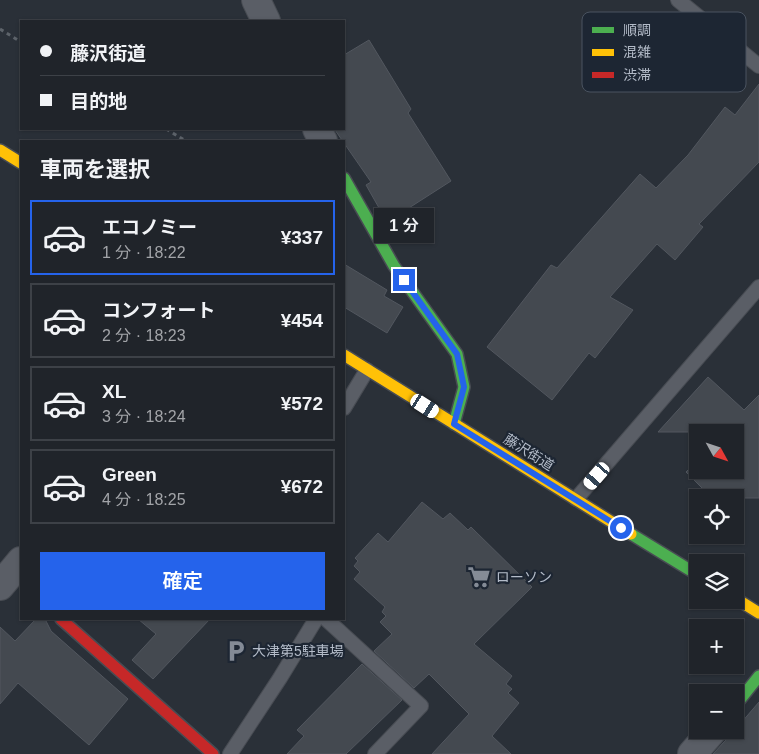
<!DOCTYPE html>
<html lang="ja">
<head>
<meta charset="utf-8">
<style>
	body { margin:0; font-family:Helvetica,"Noto Sans JP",sans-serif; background:#2d3036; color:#f1f3f6; height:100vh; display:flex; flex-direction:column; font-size:19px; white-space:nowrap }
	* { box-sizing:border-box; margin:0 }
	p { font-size:16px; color:#a2a4a8 }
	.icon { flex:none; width:28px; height:28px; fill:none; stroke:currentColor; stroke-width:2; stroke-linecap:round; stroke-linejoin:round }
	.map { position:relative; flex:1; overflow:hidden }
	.details { position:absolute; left:20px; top:140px; width:325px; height:480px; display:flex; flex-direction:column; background:#20242a; border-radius:0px; box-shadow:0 1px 4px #0004,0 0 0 1px #3d4147 }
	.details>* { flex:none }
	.guide { position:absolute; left:20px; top:20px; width:325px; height:110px; border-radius:0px; box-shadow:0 1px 4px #0004,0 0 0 1px #3d4147; display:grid; align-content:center; height:110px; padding:0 20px; background:#20242a }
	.needle { width:32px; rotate:130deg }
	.controls { position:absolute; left:689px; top:424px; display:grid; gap:10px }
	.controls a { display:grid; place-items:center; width:55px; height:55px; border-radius:0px; background:#20242a; box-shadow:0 1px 4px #0004,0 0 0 1px #3d4147; font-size:25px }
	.end { position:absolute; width:22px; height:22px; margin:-11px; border:6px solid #2563eb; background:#fff; box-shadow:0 0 0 2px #fff }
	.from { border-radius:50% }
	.bubble { position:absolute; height:35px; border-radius:0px; background:#20242a; box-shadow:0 1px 4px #0004,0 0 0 1px #3d4147; font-size:16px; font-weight:600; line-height:35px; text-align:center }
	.car { position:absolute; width:15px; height:30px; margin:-15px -8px; border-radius:6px; box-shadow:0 0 4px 1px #0007; background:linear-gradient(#fff 24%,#345 0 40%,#fff 0 76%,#345 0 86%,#fff 0) }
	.guide b { display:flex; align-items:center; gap:18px; height:48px; font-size:19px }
	.guide b+b { border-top:1px solid #3d4147 }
	.guide i { width:12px; height:12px; background:#f1f3f6 }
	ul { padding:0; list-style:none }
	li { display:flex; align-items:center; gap:15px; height:75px; margin:0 10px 8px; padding:0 10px; border:2px solid #3d4147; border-radius:0px }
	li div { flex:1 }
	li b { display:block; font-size:19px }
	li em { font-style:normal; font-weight:600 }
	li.active { border-color:#2563eb }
	li>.icon { width:45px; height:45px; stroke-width:1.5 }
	h2 { padding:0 20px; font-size:22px; line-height:60px }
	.action { display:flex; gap:10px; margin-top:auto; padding:10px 20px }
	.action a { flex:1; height:58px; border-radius:0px; background:#2563eb; color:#fff; font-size:20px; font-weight:600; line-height:58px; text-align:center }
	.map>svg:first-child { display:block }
</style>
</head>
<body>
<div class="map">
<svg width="759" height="754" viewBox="0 0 759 754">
	<rect width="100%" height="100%" fill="#2a3038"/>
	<g fill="#444950" stroke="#52575f">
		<polygon points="369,40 411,109 408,113 451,181 387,222 366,185 371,182 335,130 344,129 344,55"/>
		<polygon points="759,84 759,162 699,224 703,227 675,260 657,244 610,297 633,310 595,358 589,353 552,400 487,347 551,265 557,268 640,174 656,188 688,155 725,107 735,115"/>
		<polygon points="344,264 387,290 384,296 403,307 387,333 344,307"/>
		<polygon points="708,377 744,410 759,395 759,498 712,498 686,472 698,460 698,470 735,470 735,432 658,432"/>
		<polygon points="422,502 443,519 450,513 468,530 471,527 532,587 474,644 512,676 506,684 512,689 508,693 519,703 492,736 511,754 432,754 469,714 429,674 414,688 374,651 392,634 380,622 386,616 382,612 385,607 354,579 360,572 354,566 358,561 355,558 378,533 388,542"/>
		<polygon points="36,619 45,619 51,631 128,699 89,745 18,683 0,704 0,627 15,641"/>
		<polygon points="138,619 210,619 153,679 132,660 156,634"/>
		<polygon points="362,664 402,700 346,754 287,754 304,736 297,730"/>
		<polygon points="759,702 759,754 713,754 735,730"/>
	</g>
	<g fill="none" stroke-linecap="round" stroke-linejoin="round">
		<defs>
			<g id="lane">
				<polyline points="678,0 759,66"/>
				<polyline points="344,408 367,370"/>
				<polyline points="576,499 759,287"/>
				<polyline points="326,619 421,706 375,754"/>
				<polyline points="230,754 280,678 316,619"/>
			</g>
			<g id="street">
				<polyline points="256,0 266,21"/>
				<polyline points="317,129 323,141"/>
				<polyline points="0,586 21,561"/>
				<polyline points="692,754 713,730"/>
			</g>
			<g id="fast">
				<polyline points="344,178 394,266 457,354 464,387 454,424"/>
				<polyline points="631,534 698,575"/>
				<polyline points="735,706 759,676"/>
			</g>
			<g id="slow">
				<polyline points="0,150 21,163"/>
				<polyline points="344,355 631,534"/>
				<polyline points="735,598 759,613"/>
			</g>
			<polyline id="jam" points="61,619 213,754"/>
		</defs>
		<use href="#lane" stroke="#484c53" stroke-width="16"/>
		<use href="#street" stroke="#484c53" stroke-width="30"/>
		<use href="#fast" stroke="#484c53" stroke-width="14"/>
		<use href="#slow" stroke="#484c53" stroke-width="14"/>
		<use href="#jam" stroke="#484c53" stroke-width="14"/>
		<g stroke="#5d636a" stroke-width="3" stroke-dasharray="4 4" stroke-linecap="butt">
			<polyline points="0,29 21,42"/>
			<polyline points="166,129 186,141"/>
		</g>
		<use href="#lane" stroke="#5a5e66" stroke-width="14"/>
		<use href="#street" stroke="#5a5e66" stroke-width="28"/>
		<use href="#fast" stroke="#4caf50" stroke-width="11"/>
		<use href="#slow" stroke="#ffc107" stroke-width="11"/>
		<use href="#jam" stroke="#c62828" stroke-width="11"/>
	</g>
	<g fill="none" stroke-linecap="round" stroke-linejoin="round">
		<polyline stroke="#2563eb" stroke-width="6" points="404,280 457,354 464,387 454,424 621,528"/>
	</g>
	<defs>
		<symbol id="supermarket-bare" viewBox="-9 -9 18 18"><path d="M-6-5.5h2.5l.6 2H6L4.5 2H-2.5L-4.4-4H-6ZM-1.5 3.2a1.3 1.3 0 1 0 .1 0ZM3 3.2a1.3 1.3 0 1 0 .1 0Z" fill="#848b96" stroke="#1d2633" stroke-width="2.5" paint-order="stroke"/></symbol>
		<symbol id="parking-bare" viewBox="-9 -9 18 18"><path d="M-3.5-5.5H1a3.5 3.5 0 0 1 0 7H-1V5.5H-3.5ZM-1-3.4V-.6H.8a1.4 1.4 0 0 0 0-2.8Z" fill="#848b96" stroke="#1d2633" stroke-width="2.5" paint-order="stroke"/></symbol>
	</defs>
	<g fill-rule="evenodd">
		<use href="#supermarket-bare" x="463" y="561" width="32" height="32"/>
		<use href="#parking-bare" x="220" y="635" width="32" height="32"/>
	</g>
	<g text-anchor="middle" stroke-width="4.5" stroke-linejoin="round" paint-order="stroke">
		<g font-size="14" fill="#b4bcc9" stroke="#1d2633">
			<text transform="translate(529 452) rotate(32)" y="5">藤沢街道</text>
		</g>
		<g font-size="14" fill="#b4bcc9" stroke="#1d2633" text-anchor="start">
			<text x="496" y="582">ローソン</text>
			<text x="252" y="656">大津第5駐車場</text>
		</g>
	</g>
	<rect x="582" y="12" width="164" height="80" rx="8" fill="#1d2633" stroke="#4a5360" stroke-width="1"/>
	<rect x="592" y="27" width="22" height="6" fill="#4caf50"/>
	<rect x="592" y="49" width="22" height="7" fill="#ffc107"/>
	<rect x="592" y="72" width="22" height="6" fill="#c62828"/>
	<g font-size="14" fill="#b4bcc9">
		<text x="623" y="35">順調</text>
		<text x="623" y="57">混雑</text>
		<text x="623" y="80">渋滞</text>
	</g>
</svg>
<div class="controls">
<a><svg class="needle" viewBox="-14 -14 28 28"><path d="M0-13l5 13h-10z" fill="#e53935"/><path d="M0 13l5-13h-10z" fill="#a2a4a8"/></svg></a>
<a><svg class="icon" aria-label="locate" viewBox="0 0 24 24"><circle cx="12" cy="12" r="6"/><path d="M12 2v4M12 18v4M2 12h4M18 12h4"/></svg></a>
<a><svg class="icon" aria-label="layers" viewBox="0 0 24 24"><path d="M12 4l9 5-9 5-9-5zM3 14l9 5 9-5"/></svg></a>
<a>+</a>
<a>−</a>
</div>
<i class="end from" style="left:621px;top:528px"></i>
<i class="end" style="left:404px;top:280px"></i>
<div class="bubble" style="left:374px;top:208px;width:60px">1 分</div>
<i class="car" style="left:425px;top:406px;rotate:122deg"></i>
<i class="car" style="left:597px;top:476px;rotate:221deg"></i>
<div class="guide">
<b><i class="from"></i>藤沢街道</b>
<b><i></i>目的地</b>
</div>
<section class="details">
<h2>車両を選択</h2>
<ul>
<li class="active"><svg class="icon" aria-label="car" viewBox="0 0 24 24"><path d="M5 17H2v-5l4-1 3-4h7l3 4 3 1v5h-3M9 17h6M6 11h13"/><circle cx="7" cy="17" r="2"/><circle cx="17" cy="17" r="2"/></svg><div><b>エコノミー</b><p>1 分 · 18:22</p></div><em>¥337</em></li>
<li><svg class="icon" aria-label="car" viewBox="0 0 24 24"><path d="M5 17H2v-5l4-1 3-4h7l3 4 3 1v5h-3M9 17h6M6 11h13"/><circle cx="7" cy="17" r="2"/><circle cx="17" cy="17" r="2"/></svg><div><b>コンフォート</b><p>2 分 · 18:23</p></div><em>¥454</em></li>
<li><svg class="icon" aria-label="car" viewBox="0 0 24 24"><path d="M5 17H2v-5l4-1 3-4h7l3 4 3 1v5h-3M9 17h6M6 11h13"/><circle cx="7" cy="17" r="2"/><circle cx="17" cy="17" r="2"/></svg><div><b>XL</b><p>3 分 · 18:24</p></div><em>¥572</em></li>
<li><svg class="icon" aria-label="car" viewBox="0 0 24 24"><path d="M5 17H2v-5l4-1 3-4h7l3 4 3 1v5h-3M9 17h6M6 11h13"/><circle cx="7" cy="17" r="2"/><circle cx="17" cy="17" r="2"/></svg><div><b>Green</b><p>4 分 · 18:25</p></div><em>¥672</em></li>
</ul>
<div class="action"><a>確定</a></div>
</section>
</div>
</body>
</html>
